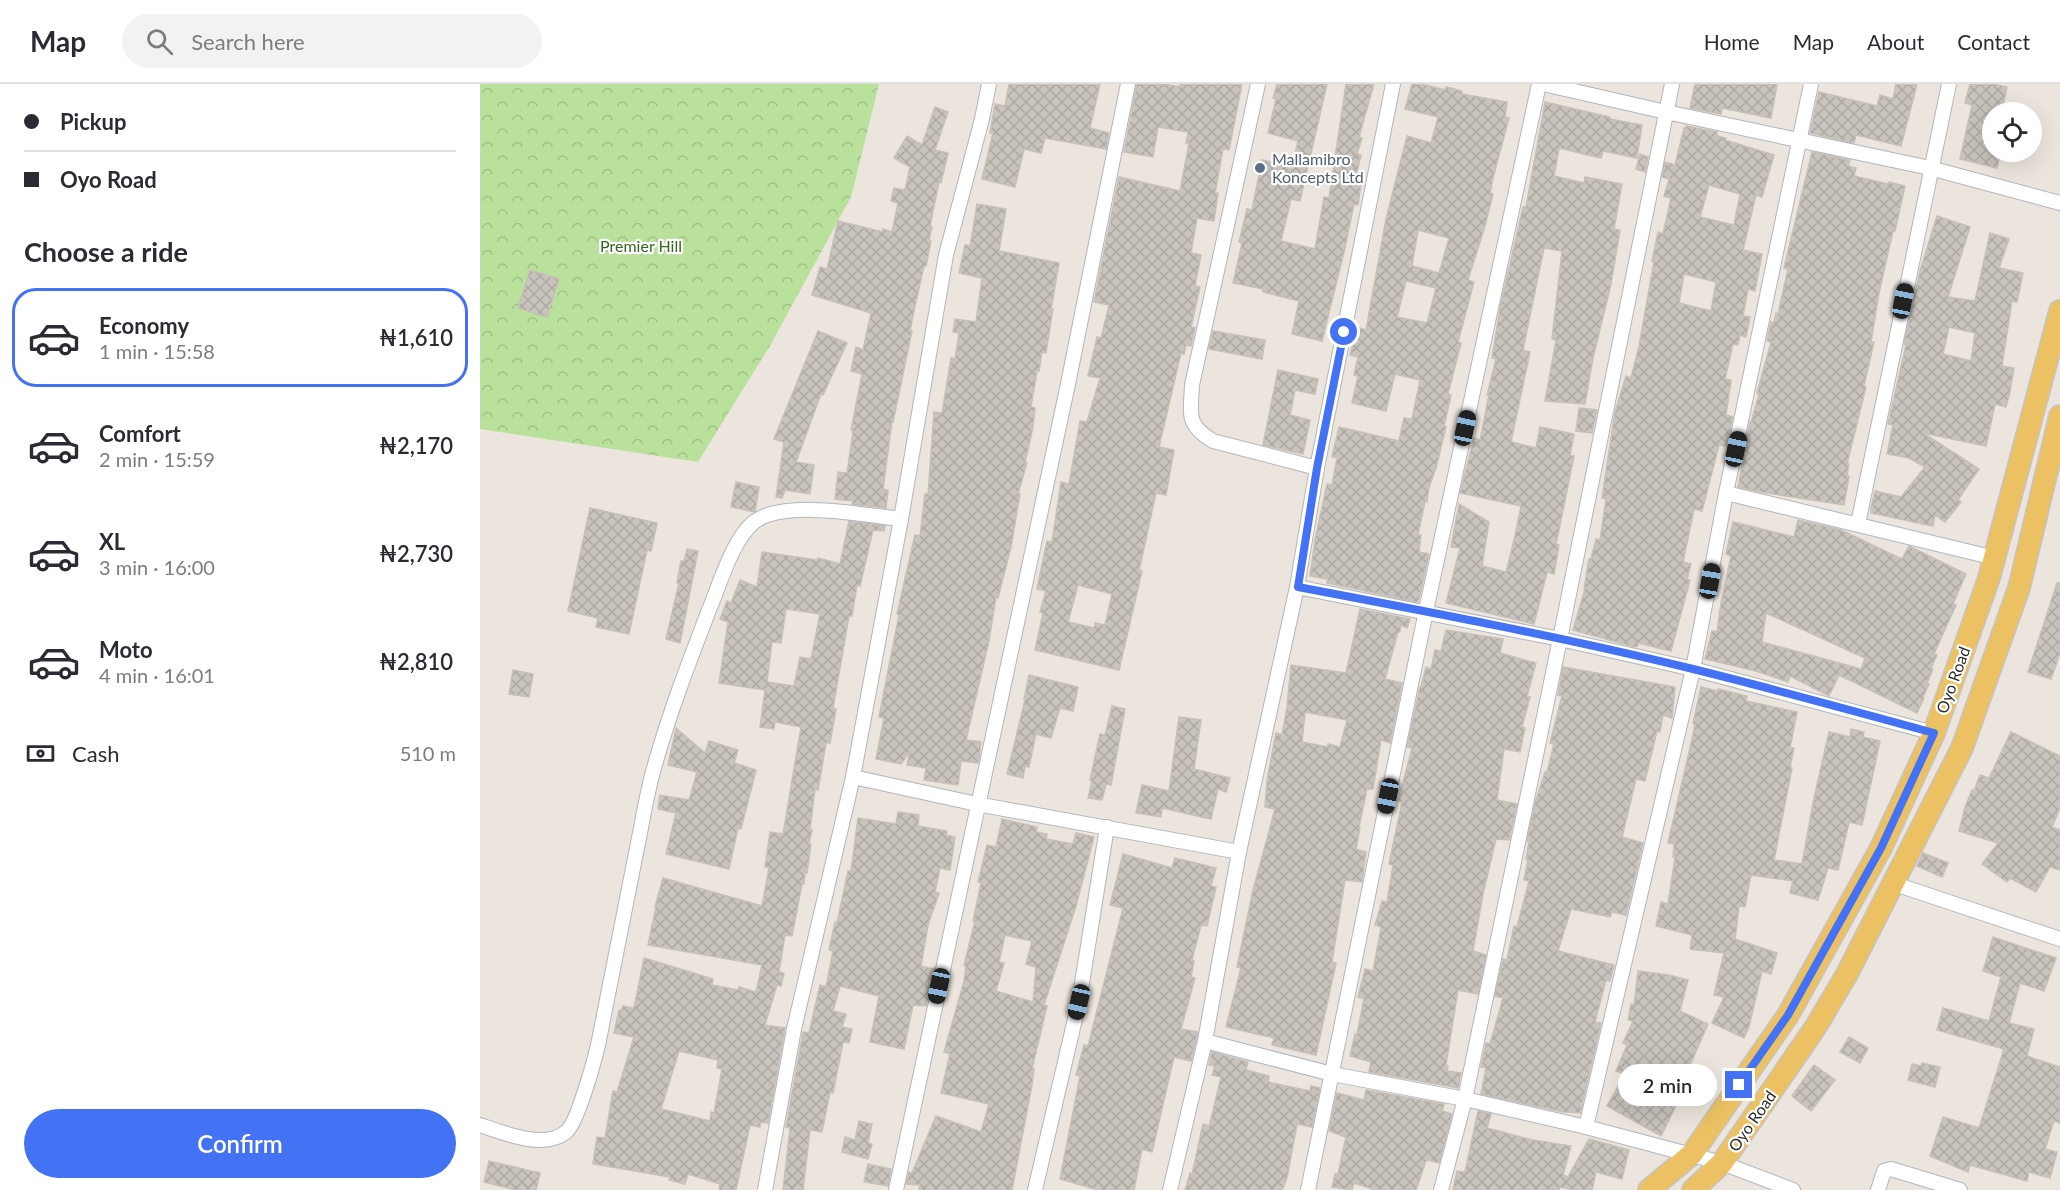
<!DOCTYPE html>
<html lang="en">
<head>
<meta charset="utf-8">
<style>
	body { margin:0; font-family:Lato,sans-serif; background:#f2f2f3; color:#2b2b33; height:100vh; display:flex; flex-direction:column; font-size:22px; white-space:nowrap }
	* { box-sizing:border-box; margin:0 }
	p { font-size:20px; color:#7c7c81 }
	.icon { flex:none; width:33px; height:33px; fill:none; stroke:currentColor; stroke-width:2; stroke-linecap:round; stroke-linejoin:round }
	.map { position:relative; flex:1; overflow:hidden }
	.drawer { display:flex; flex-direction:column; background:#fff; width:480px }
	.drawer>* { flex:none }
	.guide { display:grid; align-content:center; height:132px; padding:0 24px; background:#fff }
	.buttons { position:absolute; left:1502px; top:18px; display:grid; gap:12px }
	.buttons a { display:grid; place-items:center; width:60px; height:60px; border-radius:50%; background:#fff; box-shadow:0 6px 24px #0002; font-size:30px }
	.end { position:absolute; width:27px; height:27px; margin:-14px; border:8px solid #4372f4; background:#fff; box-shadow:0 0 0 3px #fff }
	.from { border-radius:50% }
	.bubble { position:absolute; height:42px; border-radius:21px; background:#fff; box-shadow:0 6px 24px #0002; font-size:20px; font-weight:600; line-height:42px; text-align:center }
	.car { position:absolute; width:18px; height:36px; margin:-18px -9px; border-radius:8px; box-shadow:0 0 4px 2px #0007; background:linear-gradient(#222 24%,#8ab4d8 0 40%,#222 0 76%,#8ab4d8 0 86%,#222 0) }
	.guide b { display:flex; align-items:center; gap:21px; height:57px; font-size:22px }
	.guide b+b { border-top:2px solid #e1e1e2 }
	.guide i { width:15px; height:15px; background:#2b2b33 }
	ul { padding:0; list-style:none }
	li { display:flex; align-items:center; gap:18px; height:99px; margin:0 12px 9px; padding:0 12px; border:3px solid transparent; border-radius:24px }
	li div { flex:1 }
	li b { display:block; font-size:22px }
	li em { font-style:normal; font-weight:600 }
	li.on { border-color:#4372f4 }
	li>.icon { width:54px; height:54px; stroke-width:1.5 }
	h2 { padding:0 24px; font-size:27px; line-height:72px }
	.pay { display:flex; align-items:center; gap:15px; height:66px; padding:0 24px; font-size:22px }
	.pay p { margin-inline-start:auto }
	.primary-button { display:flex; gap:12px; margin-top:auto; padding:12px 24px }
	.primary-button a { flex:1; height:69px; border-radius:36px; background:#4372f4; color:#fff; font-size:24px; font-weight:600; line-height:69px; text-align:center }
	header { display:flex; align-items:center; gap:36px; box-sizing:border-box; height:84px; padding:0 30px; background:#fff; border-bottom:2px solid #e1e1e2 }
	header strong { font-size:28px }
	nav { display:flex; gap:33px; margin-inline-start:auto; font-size:21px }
	.search { width:420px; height:54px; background:#f2f2f3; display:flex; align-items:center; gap:15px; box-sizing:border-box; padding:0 21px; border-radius:33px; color:#7c7c81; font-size:22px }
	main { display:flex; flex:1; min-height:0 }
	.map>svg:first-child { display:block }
</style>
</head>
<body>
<header>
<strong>Map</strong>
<div class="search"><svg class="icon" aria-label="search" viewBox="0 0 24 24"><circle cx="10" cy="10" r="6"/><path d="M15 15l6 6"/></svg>Search here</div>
<nav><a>Home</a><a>Map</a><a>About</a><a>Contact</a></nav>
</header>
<main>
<section class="drawer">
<div class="guide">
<b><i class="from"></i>Pickup</b>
<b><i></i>Oyo Road</b>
</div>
<h2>Choose a ride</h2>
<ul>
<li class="on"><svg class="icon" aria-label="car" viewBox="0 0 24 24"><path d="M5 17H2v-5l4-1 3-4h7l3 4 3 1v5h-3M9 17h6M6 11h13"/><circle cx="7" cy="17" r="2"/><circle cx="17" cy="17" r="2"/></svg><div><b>Economy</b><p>1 min · 15:58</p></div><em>₦1,610</em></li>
<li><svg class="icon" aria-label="car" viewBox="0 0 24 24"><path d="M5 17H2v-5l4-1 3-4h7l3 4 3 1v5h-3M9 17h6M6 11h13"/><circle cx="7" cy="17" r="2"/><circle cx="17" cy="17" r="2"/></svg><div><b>Comfort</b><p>2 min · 15:59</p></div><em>₦2,170</em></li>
<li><svg class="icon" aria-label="car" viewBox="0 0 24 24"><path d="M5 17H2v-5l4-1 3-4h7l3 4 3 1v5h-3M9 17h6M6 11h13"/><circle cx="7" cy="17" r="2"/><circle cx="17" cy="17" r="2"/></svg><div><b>XL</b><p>3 min · 16:00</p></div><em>₦2,730</em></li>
<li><svg class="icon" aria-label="car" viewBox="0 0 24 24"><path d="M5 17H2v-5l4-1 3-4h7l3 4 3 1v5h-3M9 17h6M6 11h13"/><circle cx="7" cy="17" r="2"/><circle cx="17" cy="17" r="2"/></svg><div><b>Moto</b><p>4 min · 16:01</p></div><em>₦2,810</em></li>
</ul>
<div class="pay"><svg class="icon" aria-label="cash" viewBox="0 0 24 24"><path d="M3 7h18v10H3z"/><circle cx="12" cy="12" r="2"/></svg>Cash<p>510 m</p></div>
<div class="primary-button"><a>Confirm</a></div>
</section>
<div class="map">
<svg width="1580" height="1106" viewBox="0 0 1580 1106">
	<defs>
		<pattern id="park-crowns" width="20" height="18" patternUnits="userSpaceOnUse" patternTransform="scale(1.5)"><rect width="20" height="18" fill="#b9e19c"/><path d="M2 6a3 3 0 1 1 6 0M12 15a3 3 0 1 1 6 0" fill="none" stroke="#9fc187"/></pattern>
		<pattern id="building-cross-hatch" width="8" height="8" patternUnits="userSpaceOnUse" patternTransform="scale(1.5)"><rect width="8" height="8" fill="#c8c3bc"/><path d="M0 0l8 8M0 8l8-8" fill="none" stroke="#aca8a2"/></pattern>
	</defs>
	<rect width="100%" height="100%" fill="#ece5dd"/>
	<polygon fill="url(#park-crowns)" points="0,0 399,0 371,113 291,260 218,378 0,345"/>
	<g fill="url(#building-cross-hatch)" stroke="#c8c0b7" stroke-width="1.5" fill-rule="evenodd">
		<polygon points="529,0 620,0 610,44 629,49 626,65 565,54 561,69 544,65 535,103 502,95 513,49 510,49 515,20 525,22"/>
		<path d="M657,0H684L700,3V0H762L749,66L743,65L735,109H738L734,137L717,134L711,169L721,171L715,202L720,203L711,243L715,244L711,262L706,261L704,270L701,269L679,363L694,366L686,411L676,409L659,487H662L639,586L555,566L563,529L560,528L566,507L557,505L567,457L572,458L581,398L589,400L600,337L607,338L620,294L608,292L617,253L621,254L629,221L614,218L639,93L700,107L709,59H706L708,48L678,43L673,73L644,68ZM598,501L632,510L625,541L615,539L614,544L588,538Z"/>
		<polygon points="797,0 847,0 820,117 811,115 801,157 835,165 844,113 849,114 866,0 894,0 879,53 882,54 877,70 881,71 876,92 882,93 878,121 874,120 864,168 842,257 812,250 819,217 783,208 783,205 753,199 762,159 759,158 767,125 772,126 782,76 812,82 818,57 788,49 796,15 793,14"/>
		<path d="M932,0H942L965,6L966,3L982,7V10L1027,18L1025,33L1029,34L1013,94L1010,109L1013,110L1005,142L988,196L994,198L978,258L981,259L968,310L971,311L964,342L966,343L956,384L949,403L947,418L945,417L938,451H941L939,468L949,470L939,515L937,518L847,499L848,495L830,492L835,456L847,400L852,401L857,374L852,373L859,343L919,357L924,334L932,335L940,296L915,290L906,327L872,319L878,292L874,291L878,273L870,271L877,243L886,246L906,135L927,52L951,59L958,33L925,25ZM938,146L969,154L959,189L932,182ZM926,197L956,204L947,239L917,233Z"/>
		<polygon points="1215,0 1297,0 1291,34 1242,24 1241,30 1210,24"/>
		<polygon points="1416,0 1437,0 1421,62 1376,51 1374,59 1330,49 1339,8 1397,22 1400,11 1413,15"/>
		<polygon points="1490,0 1513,0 1527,3 1522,27 1512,25 1512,68 1521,68 1517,84 1480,75 1492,21 1485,19"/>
		<polygon points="1065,18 1130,33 1130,35 1162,41 1157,74 1123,67 1121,74 1079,64 1074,92 1104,99 1105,93 1142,100 1134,145 1140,146 1131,200 1113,274 1105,320 1065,317 1076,256 1072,255 1082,167 1064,164 1043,266 1050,268 1031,358 1056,364 1060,343 1094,350 1090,372 1094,372 1076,461 1079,461 1074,490 1067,488 1054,540 966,519 980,464 971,463 979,420 1009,438 1002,482 1026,488 1035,452 1041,422 980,409 994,354 1000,356 1009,311 1007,311 1016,275 1012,274 1020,224 1043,123 1046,123"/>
		<polygon points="455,23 468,28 455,66 468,69 461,99 459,98 450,142 452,143 449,156 451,157 446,182 444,182 435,222 430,247 432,247 413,338 412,337 403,405 408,406 406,424 372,420 373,417 355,415 358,388 367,389 373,347 371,346 382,290 371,287 376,263 383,266 391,229 332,211 340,183 347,185 358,137 403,148 403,145 412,148 418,119 411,117 414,104 425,106 430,83 414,74 427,52 442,61"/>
		<path d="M1206,42L1237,48V52L1246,54L1245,56L1294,71L1282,113L1276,111L1263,166L1282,170L1275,207L1268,205L1263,232L1270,233L1266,253L1260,251L1258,261L1253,260L1245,295L1251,296L1246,331L1253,333L1246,362L1239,361L1222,427L1214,425L1203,478L1211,480L1207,495L1210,496L1191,567L1158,559V562L1155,563L1093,546L1105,505H1104L1109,475H1111L1116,455L1120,456L1126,415L1122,414L1135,328L1146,292L1151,294L1159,262L1174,178L1172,177L1178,148L1183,150L1191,114L1184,112L1189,95L1182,93L1185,78L1195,81L1204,44H1206ZM1229,101L1260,110L1254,141L1220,133ZM1204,190L1236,198L1231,227L1199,219Z"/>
		<polygon points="1332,68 1370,76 1368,82 1376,84 1374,92 1408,100 1409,98 1425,102 1415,147 1413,147 1399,209 1391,258 1394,258 1384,302 1386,303 1367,380 1369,380 1367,392 1369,392 1364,421 1281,408 1258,403 1270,338 1271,339 1279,310 1277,309 1291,258 1287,257 1291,238 1294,239 1296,229 1298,230 1308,185 1304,184"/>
		<polygon points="1160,70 1168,73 1165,88 1156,85"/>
		<polygon points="497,120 526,125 519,167 579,179 571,225 573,225 567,262 566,269 562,268 559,287 557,287 551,323 555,324 553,343 545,379 547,379 538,410 540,410 531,463 518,514 516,513 509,557 486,656 501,658 499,675 498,679 481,677 478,701 444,696 446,684 427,681 430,667 421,680 396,675 404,634 399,633 419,531 417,530 435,451 440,452 445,410 448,410 454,328 462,329 471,274 475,275 479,249 473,248 475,235 496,238 502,194 479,189 485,161 490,162"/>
		<path d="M1457,132L1490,143L1468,213L1495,217L1510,149L1529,155L1519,184L1543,189L1537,218L1532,217L1522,282L1534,284L1529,312L1526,323L1515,320L1506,362L1443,349L1499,385L1478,416L1481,418L1465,438L1455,431L1453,442L1391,429V424L1395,407L1421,413L1445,383L1429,374L1407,370L1413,341L1408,340L1426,261L1424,260L1440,187ZM1469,243L1495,249L1491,277L1463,270Z"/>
		<polygon points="50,186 79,195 67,233 38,224"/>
		<polygon points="338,247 367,259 343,311 341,310 316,378 334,381 330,410 305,406 302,414 296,413 304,358 294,355"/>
		<polygon points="733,247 785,256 782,275 729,265"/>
		<polygon points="798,286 838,295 835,310 815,306 810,331 830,336 823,370 783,361"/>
		<polygon points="1099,324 1117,326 1112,349 1096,347"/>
		<polygon points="256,398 279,403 275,428 251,423"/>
		<polygon points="110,424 177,439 171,467 167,466 149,550 116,543 118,534 88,527"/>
		<path d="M1318,436L1361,446L1422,475L1429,462L1433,464L1486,490L1473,520L1476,521L1454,570L1457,571L1451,584L1453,585L1447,599L1449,600L1443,613L1444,614L1437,629L1359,591L1349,612L1310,592L1308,598L1276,587L1225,575L1232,547L1237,548L1241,519L1251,472L1246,470L1253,438L1314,453ZM1286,529L1385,574L1381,585L1282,558Z"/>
		<path d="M369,437L405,442L404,447L393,446L380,502L377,501L372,532H369L353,624L356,625L350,659H346L338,706L335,705L330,746H332L329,760H331L327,789H325L324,800H322L312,852L305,851L299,888L304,889L301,902L297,901L285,941L305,944L288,1039L281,1038L280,1043L270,1041L256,1106H239L240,1100L208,1090L205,1100L189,1096L190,1093L113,1080L117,1053L125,1054L133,1007L137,1008L154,953L134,949L139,926L141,927L143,922L154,924L164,874L233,895L232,901L258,906L259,903L276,908L282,881L168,861L176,823H175L183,794L282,822L289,784L285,783L290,748L303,750L321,643L295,638L294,645L280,643L285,606L239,599L248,538L240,535L247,517L251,519L260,496L277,503L282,468L337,476L338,474L360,480ZM306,525L340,530L331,575L320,573L314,602L287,598L292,558L301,559ZM199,967L238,976L237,984L242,985L234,1029L231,1028L230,1037L181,1025Z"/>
		<polygon points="207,465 218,467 200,559 186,555 199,499 197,499 201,477 204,477"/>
		<polygon points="1577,499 1580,499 1580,569 1571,595 1548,588"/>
		<path d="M880,525L930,535L927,544L921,541L920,548H918L905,595L922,599L910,659L901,656L893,705H887L879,743L880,744L876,765L886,768L882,798L865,796L852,878L856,879L836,971L792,961L794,954L746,943L761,884L757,883L773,806L795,725L785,723L787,696L796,649L802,651L807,623L811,581L866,589ZM825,628L867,636L860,663L848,660V663L822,658Z"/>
		<polygon points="966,546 1023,555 1020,569 1056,579 1047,612 1050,613 1042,643 1045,644 1040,668 1024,665 1017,716 1037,720 1029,756 1016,755 1003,810 993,867 1006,871 998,910 978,906 966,981 968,982 967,987 981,989 978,1004 889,988 891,978 870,972 875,950 877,950 884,915 878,913 885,885 893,887 901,843 895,841 902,817 907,818 913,781 909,780 922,718 918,717 932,664 927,663 940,603 941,603 946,583 951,585 955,566 961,567"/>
		<polygon points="1083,583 1195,603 1192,634 1183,631 1180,648 1177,647 1165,697 1156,695 1142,753 1163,759 1146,831 1132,828 1130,833 1091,825 1078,867 1134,881 1130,897 1126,896 1115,938 1121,939 1100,1029 1083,1028 1001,1010 1006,984 1001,983 1006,959 1010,960 1023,914 1015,912 1023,875 1027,876 1034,842 1037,843 1049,797 1044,796 1048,776 1046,775 1049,758 1047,757 1055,719 1065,688 1067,688 1074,660 1070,659 1082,612 1078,611"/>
		<polygon points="33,586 53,590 49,613 29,610"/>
		<polygon points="549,591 598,603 593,627 580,624 571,654 556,650 549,683 545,682 543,694 527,690 545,616 544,615"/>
		<polygon points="1221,603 1238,607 1238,605 1267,612 1266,617 1317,628 1310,664 1314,664 1310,683 1312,684 1294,776 1322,780 1334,714 1349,648 1370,653 1371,645 1384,648 1383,653 1400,657 1382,741 1369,738 1358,786 1348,784 1338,816 1310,809 1313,797 1271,791 1265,823 1259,822 1255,855 1297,869 1291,890 1282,887 1269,943 1264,954 1232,939 1244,913 1234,911 1244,869 1210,865 1212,851 1176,842 1181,818 1188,820 1195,773 1193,773 1194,760 1188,759 1212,655 1215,640 1213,639"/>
		<polygon points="632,622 645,625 631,701 626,700 622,716 608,714 612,697 610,696 620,650 625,651"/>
		<polygon points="699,633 721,636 714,685 750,694 746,708 738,705 731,735 682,724 681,733 656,729 662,701 689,707"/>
		<polygon points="196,644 225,669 229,657 258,666 254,679 276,686 261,745 258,744 249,785 186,770 196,729 178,725 180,711 209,716 217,688 188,681"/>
		<polygon points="1531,648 1580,672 1580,724 1572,743 1580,746 1580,786 1570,783 1556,808 1530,794 1527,798 1502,780 1518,759 1479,747 1485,723 1492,706 1494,707 1500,691 1509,694"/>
		<polygon points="418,728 439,731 438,742 467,747 466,751 475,753 470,786 460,784 455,808 459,809 448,841 441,882 454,885 446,922 433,921 424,965 390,958 399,912 360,902 353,927 366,930 362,943 372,945 369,959 363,958 353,1009 350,1008 342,1048 330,1046 323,1106 303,1106 310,1044 306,1043 323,948 329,949 340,901 346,903 353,867 349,866 355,838 357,839 368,787 371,787 378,734 416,740"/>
		<path d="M522,735L557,743L556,748L567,750L566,755L593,760L596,749L614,753L596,822L564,921L567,922L552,985H554L552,1001L532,1106H439L440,1101L426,1100L429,1088L432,1089L456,1032L501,1048L509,1020L461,1009L470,970L464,968L484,897L486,882L484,881L495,837H493L501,799L498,798L507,761L516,763ZM525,851L552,857L546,880L556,883L553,918L516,907L524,879L519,878Z"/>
		<polygon points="1443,769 1468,779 1462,793 1437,782"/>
		<polygon points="643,770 692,784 695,774 736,784 731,802 736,803 727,842 721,841 712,876 714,877 711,893 715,894 701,945 718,948 711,977 694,973 672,1068 662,1065 654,1106 618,1106 580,1095 600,992 596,991 604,961 608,962 643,824 630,821"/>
		<polygon points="1513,853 1576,874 1564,907 1540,899 1529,939 1554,945 1547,972 1580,983 1580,1039 1574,1037 1565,1065 1577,1068 1570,1094 1549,1088 1547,1097 1490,1081 1488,1088 1450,1072 1463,1033 1499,1044 1524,965 1457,946 1463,924 1509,937 1521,893 1503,887"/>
		<polygon points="1158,887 1189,891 1208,896 1200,927 1228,940 1203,997 1207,999 1181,1052 1127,1022 1145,990 1136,987 1147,961 1143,959 1153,937 1148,936 1151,920 1154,921"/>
		<polygon points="1369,953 1388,964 1380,979 1360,968"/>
		<polygon points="732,968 768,978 766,986 789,992 788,998 830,1007 831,1002 840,1004 832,1043 817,1040 807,1094 802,1106 705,1106 710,1089 712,1090 723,1040 729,1042 730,1039 741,993 732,991 735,982 729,981"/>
		<polygon points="1442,979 1460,983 1455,1003 1428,996 1432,980 1441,982"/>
		<polygon points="1334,981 1355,996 1331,1027 1312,1012"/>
		<polygon points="886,1006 964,1020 962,1027 972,1030 959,1079 948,1076 946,1077 936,1106 895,1106 874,1099 872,1106 852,1103 855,1090 858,1090 866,1053 849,1047 857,1009 884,1016"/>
		<polygon points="998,1027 1011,1030 1007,1044 1053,1056 1091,1062 1083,1091 1088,1093 1109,1055 1149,1066 1142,1095 1116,1088 1112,1106 1095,1106 1080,1103 1079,1106 973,1106 977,1087 985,1088"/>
		<polygon points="379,1037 392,1040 388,1059 392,1060 388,1075 362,1068 365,1053 375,1056"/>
		<polygon points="9,1077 60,1089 56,1106 36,1106 4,1098"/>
		<polygon points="388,1080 411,1085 408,1102 384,1098"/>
	</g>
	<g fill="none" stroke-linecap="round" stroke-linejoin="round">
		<defs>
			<g id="street">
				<path d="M778,0L712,301C711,330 705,340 733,357L837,384"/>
				<polyline points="1063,0 1186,28 1450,84 1580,119"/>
				<polyline points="1246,409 1515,474"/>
				<polyline points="1378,440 1469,0"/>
				<polyline points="817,503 1080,555 1213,585 1454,649"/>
				<polyline points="373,693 497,720 759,768"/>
				<polyline points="1415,800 1580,855"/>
				<polyline points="725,957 852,990 985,1015 1106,1043 1242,1079 1313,1106"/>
				<path d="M0,1041C23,1049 65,1066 86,1048C98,1039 117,968 120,951C132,890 144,829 156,769C162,741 166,712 174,684C189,630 209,578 229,526C240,500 252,456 274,438C304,415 385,431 421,435"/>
				<polyline points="1106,1043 1213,585 1246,409 1331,0"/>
				<polyline points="285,1106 314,945 373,693 421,435 466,171 502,35 509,0"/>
				<polyline points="416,1106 588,300 648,0"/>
				<polyline points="555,1106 599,918 627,743"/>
				<polyline points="690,1106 725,957 759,768 817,503 837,384 913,0"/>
				<polyline points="828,1106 946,527 1059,0"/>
				<polyline points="961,1106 985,1015 1080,555 1192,0"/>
				<polyline points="1398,1106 1404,1087 1411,1085 1480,1106"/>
			</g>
			<g id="primary">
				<polyline points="1169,1106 1212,1070 1308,931 1401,764 1454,649 1509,494 1580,227"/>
				<polyline points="1213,1106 1242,1079 1335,944 1367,890 1482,664 1539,504 1580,332"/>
			</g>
		</defs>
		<use href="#street" stroke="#b1b5be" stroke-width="16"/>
		<use href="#primary" stroke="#c4c4c4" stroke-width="24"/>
		<use href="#street" stroke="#fff" stroke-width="14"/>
		<use href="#primary" stroke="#ecc163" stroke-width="21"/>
	</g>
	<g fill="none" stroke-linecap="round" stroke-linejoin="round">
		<path stroke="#4372f4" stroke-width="8" d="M864,248L837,384L818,503C950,528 1082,553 1213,585C1294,605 1374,627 1454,649L1401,764L1308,931L1259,1001"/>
	</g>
	<circle fill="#5c6f8a" stroke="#fff" stroke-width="2" cx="780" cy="84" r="6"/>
	<g text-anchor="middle" stroke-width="4.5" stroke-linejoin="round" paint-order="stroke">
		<g font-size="16" fill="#4e5e75" stroke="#fff" text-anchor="start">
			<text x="792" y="81">Mallamibro<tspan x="792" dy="18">Koncepts Ltd</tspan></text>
		</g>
		<g font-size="16" fill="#32661d" stroke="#fff">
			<text x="161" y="168">Premier Hill</text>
		</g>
		<g font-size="16" fill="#2b2b2b" stroke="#fff">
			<text transform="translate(1473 596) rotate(-70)" y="6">Oyo Road</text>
			<text transform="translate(1272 1037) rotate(-55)" y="6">Oyo Road</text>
		</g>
	</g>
</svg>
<div class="buttons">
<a><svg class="icon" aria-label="locate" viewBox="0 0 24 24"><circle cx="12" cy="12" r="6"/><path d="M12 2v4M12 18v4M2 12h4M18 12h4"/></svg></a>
</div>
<i class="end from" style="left:864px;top:248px"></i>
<i class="end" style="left:1259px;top:1001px"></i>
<div class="bubble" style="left:1138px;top:980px;width:99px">2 min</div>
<i class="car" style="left:1423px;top:217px;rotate:11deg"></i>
<i class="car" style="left:985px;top:344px;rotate:12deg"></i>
<i class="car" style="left:1256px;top:365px;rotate:12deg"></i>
<i class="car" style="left:1230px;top:497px;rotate:10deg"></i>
<i class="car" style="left:908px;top:712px;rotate:191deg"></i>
<i class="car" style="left:459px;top:902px;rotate:192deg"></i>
<i class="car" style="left:599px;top:918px;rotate:193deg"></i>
</div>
</main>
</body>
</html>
